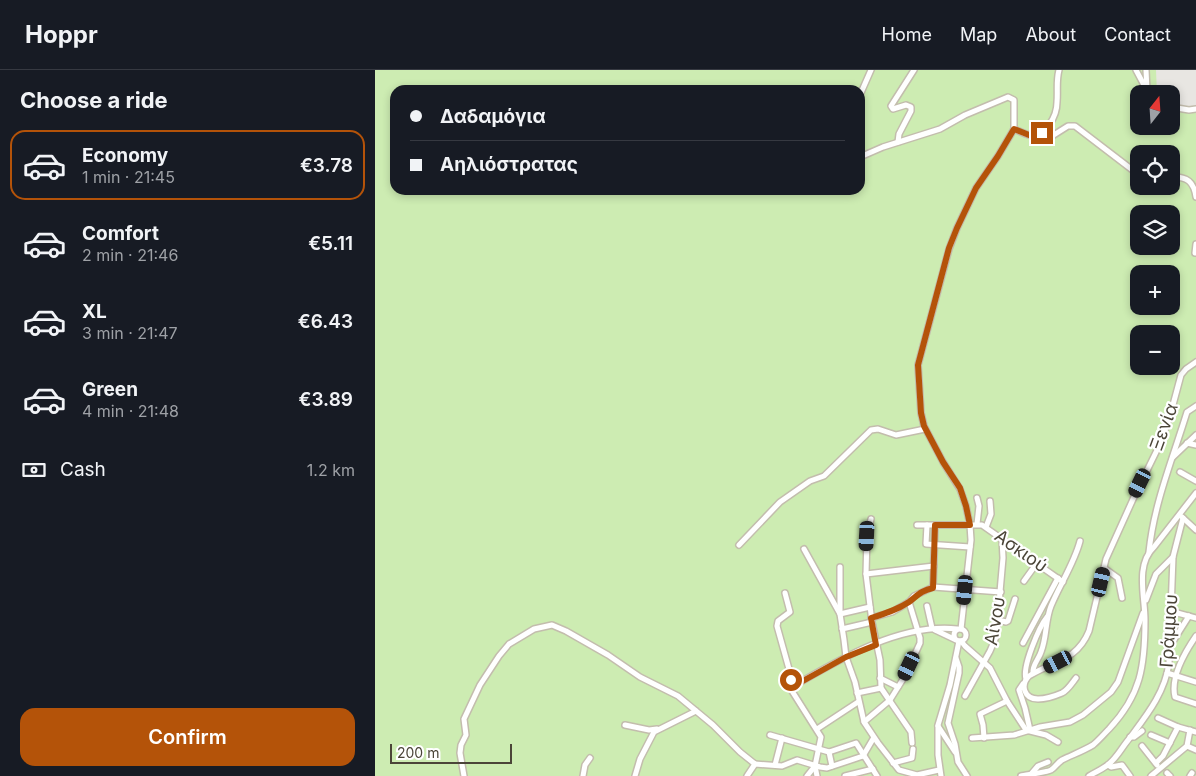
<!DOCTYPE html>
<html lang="en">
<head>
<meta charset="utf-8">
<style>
	body { margin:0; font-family:Inter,sans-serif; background:#242831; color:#f1f3f6; height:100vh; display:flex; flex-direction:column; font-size:19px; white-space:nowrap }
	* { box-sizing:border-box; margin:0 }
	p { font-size:16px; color:#9ea1a6 }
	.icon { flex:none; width:28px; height:28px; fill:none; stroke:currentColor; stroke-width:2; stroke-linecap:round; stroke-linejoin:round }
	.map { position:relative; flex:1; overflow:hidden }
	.drawer { display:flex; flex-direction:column; background:#171b24; width:375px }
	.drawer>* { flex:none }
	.top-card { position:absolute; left:15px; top:15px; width:475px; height:110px; border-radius:15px; box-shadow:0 2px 8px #0003; display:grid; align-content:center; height:110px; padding:0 20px; background:#171b24 }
	.needle { width:32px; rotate:17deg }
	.buttons { position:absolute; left:755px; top:15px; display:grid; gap:10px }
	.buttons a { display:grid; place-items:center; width:50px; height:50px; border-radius:10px; background:#171b24; box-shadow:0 2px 8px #0003; font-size:25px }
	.scale { position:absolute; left:15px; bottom:12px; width:122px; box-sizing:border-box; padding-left:5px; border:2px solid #4b4538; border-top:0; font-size:14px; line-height:18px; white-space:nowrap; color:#4b4538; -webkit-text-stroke:4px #fff; paint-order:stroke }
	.end { position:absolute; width:22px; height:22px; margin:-11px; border:6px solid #b45309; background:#fff; box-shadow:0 0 0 2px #fff }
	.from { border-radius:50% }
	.car { position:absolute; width:15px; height:30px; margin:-15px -8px; border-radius:6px; box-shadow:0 0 4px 1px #0007; background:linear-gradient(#222 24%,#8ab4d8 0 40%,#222 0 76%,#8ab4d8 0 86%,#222 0) }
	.top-card b { display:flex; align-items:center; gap:18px; height:48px; font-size:19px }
	.top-card b+b { border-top:1px solid #363941 }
	.top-card i { width:12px; height:12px; background:#f1f3f6 }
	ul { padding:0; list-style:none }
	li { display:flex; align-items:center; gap:15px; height:70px; margin:0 10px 8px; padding:0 10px; border:2px solid transparent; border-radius:15px }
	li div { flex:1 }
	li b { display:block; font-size:19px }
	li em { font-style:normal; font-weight:600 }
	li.on { border-color:#b45309 }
	li>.icon { width:45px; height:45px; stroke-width:1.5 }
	h2 { padding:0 20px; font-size:22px; line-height:60px }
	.pay { display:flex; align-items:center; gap:12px; height:55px; padding:0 20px; font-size:19px }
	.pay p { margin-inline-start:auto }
	.cta { display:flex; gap:10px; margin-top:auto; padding:10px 20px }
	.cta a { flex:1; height:58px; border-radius:15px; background:#b45309; color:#fff; font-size:20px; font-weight:600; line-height:58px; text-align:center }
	header { display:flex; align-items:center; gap:30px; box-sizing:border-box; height:70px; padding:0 25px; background:#171b24; border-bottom:1px solid #363941 }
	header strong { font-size:24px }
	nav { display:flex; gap:28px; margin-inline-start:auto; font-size:18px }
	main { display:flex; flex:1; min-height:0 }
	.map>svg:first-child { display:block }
</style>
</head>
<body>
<header>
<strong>Hoppr</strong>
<nav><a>Home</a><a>Map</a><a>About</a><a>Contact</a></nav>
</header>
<main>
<section class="drawer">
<h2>Choose a ride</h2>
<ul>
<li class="on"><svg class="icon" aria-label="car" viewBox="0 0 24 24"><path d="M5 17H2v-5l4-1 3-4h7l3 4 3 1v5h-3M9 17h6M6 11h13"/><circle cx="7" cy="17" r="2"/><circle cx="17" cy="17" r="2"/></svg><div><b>Economy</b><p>1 min · 21:45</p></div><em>€3.78</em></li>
<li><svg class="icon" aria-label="car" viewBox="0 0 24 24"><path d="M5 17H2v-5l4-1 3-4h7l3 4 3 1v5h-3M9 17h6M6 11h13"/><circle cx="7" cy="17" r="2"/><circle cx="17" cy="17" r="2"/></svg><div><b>Comfort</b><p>2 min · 21:46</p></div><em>€5.11</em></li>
<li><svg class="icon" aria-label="car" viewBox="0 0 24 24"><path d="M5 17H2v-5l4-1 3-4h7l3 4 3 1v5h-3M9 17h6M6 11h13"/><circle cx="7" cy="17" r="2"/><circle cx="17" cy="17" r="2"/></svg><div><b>XL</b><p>3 min · 21:47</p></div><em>€6.43</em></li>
<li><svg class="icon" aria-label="car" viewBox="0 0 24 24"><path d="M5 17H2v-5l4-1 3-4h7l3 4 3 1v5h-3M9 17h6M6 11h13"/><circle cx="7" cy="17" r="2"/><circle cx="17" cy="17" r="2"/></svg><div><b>Green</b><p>4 min · 21:48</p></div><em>€3.89</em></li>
</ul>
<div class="pay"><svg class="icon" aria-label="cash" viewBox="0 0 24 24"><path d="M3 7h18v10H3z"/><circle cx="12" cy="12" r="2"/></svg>Cash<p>1.2 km</p></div>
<div class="cta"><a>Confirm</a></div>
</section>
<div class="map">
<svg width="821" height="706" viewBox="0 0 821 706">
	<rect width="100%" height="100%" fill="#f6f4eb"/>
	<path fill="#cdecb2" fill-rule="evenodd" d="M0,0H821V706H0ZM20,20H485V120H20ZM764,24H796V56H764ZM764,84H796V116H764ZM764,144H796V176H764ZM764,204H796V236H764ZM764,264H796V296H764Z"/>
	<polygon fill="#e8e6e2" points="781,0 821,0 821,36 813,37 796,34 796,24 782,24"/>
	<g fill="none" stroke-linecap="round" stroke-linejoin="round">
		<defs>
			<g id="minor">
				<polyline points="761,0 769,15 775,24"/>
				<polyline points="771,0 772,20"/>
				<polyline points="485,25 496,0"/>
				<polyline points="796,37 814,40 821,39"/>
				<path d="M639,59C644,61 649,64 654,65C671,67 682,46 682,32C683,21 681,11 684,0"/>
				<polyline points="667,63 670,67 674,68 693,56 700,56 764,105"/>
				<polyline points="523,72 524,64 536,41 536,37 531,35 518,39 516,36 539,0"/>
				<polyline points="485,87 508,77 565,59 590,45 633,27 639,30 639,59"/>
				<path d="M796,107C812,106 819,112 821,127"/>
				<polyline points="820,183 821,174"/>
				<polyline points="812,373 821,375"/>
				<polyline points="798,387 821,365"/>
				<polyline points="805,402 821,411"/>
				<polyline points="602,428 604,436 602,454"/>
				<polyline points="807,447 821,460"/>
				<polyline points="496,449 492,466 491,504 497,552 505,590 506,618 536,662 537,673"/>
				<polyline points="542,455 607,455 688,512"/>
				<polyline points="552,455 551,474 595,477"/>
				<polyline points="611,457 616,444 615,431"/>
				<polyline points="364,475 405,432 435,411 449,406 496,360 503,359 521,365 550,359"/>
				<polyline points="429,479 465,544 495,537"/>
				<path d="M774,482C779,433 798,388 812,342L821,336"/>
				<polyline points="465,497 465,544 469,570 471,587 480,612 489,652 503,673 524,700 542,705 564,700"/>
				<polyline points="729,498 743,508 747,528"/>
				<polyline points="491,504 559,496"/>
				<polyline points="649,511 662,493"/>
				<polyline points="558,517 560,455"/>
				<polyline points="410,523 415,542 403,551 402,556 414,599 417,621 446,667 440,696 442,706"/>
				<polyline points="771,530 781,504 798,487"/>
				<polyline points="552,536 557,558"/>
				<polyline points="795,541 821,548"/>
				<polyline points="496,548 517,542 534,532 539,526 558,517 626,522"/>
				<polyline points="623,550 631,552 633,551 640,529"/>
				<circle cx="585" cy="565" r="6"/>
				<polyline points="467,559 497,552"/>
				<polyline points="586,559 596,470 595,455 591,436 585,419 568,392 549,356 546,343 543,295 574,179 582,158 601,118 623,86 639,59"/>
				<polyline points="560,560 581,570"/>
				<path d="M821,566C810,582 795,607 800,627L821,634"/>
				<polyline points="586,571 590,576 615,598 632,631 651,660 671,665 683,672"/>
				<polyline points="648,573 683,508"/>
				<polyline points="795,576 814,546"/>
				<polyline points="581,588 584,597 584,603 573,653 580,674 583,692 592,706"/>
				<path d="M658,603C657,595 664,589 666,582C672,567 670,551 676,536C685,514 699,494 705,471"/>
				<polyline points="792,603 821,612"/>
				<polyline points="505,608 523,617"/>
				<path d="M701,608C697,613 693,620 687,623C680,626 670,629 663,629C649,629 645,615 654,606C678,591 702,591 714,561L731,489L759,427L785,374L795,346L806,305L811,299L821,292"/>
				<path d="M651,609C647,597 664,557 672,547"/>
				<polyline points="648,614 644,620 650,638 655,660"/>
				<path d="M417,617C465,589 525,553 582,559"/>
				<polyline points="482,623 506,618"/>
				<polyline points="590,626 615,581 621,567 628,488 627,469"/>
				<polyline points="783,648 803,657 821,662"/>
				<polyline points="489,652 515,630 530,606 545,573 545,568 534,532"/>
				<polyline points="250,655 274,660 282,659"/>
				<polyline points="563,656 580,682"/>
				<polyline points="442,659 483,632"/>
				<polyline points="395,665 454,682 481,673 502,706"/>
				<polyline points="776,665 795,673"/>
				<polyline points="755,667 759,667 767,661"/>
				<polyline points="597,668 639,665 665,657 695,652 708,645 736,622 743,612 768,543"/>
				<polyline points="609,668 608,655 605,644 632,631"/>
				<polyline points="767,676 782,695"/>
				<polyline points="812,676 821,680"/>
				<polyline points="454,682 457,696"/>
				<polyline points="488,686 498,669"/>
				<polyline points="518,693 537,688 538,679"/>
				<polyline points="781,693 788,686 803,657"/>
				<polyline points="380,694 407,696 422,690 445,697 452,698 488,686"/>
				<polyline points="400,695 407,668"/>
				<polyline points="733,695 736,697 747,695 755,706"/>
				<polyline points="657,703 663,696 673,692"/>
				<polyline points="792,703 795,706"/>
				<polyline points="89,706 85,683 86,675 91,665 89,649 105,615 124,586 134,574 159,559 177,555 191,561 233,585 265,607 303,626 338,655 365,682 380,694"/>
				<polyline points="208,706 210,695 215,688"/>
				<polyline points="260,706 265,689 279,662 321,641"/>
				<polyline points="372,706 380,694"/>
				<polyline points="432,706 440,696"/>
				<polyline points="470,706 498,699"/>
				<polyline points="566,706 563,685 563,655 575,615 584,571"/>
				<path d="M646,706C650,705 673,702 676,700C680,698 682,693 687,690C697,685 708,681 718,675C724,670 729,664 734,659C766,625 770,596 770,550C770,527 760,495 779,477L821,423"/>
				<path d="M714,706C722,701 731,698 737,691C744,684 748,676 754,669C771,646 790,623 794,593L798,487L808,448"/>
				<polyline points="776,706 812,676 815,660"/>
				<polyline points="815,706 817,703"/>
			</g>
		</defs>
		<use href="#minor" stroke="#c3bdad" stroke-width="8"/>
		<use href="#minor" stroke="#fff" stroke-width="5"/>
	</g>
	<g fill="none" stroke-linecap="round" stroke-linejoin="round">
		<path stroke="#b45309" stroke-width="6" d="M416,610L417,617L471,587L501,575L496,548C509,544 522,540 534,532C542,526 547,520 558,518L560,455H595L591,436L585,418L568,392L549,356L546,343L543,295L574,178L582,158L601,118L623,86L639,59L654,65L667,63"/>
	</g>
	<g text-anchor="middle" stroke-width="4.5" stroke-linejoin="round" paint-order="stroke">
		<g font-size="18" fill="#4b4538" stroke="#fff">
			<text transform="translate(789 357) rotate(-70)" y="6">Ξενία</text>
			<text transform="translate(646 481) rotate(35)" y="6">Ασκιού</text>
			<text transform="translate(620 551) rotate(-80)" y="6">Αίνου</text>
			<text transform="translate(794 561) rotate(-86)" y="6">Γράμμου</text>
		</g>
	</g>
</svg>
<div class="buttons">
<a><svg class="needle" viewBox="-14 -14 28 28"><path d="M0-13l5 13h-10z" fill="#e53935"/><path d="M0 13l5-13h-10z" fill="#9ea1a6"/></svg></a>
<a><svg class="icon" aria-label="locate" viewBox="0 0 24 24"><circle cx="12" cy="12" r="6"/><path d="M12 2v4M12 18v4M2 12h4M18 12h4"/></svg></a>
<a><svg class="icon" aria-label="layers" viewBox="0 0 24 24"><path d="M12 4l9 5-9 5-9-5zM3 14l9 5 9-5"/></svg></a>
<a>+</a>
<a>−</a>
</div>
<div class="scale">200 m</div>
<i class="end from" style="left:416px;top:610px"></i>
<i class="end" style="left:667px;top:63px"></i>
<i class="car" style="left:765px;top:413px;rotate:206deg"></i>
<i class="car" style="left:492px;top:466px;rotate:183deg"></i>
<i class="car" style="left:726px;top:512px;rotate:13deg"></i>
<i class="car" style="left:590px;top:520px;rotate:186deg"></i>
<i class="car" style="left:683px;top:592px;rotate:243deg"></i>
<i class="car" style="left:534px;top:596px;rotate:205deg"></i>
<div class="top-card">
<b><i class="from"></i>Δαδαμόγια</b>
<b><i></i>Αηλιόστρατας</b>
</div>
</div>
</main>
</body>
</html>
